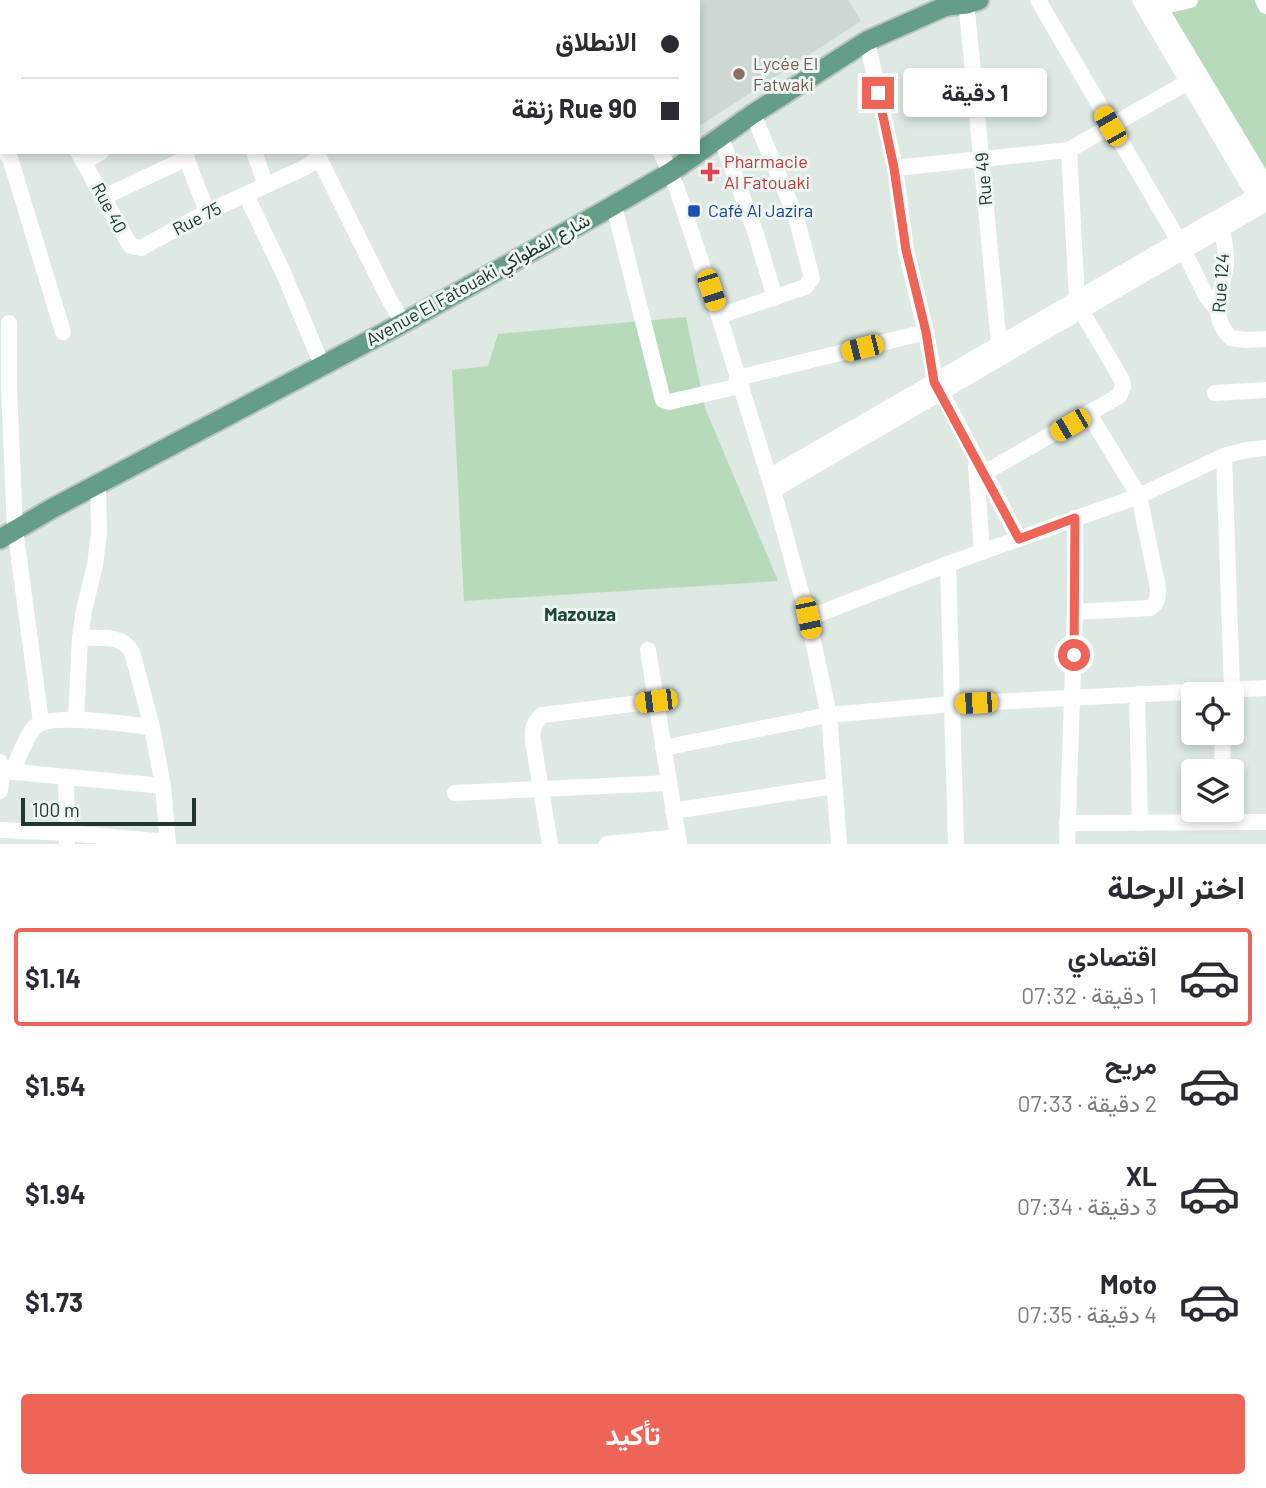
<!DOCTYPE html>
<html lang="ar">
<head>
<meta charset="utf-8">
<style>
	body { margin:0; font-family:Barlow,Vazirmatn,sans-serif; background:#f7f7f7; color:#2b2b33; direction:rtl; height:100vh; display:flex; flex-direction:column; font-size:26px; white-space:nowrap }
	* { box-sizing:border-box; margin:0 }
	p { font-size:23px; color:#7c7c81 }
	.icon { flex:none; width:38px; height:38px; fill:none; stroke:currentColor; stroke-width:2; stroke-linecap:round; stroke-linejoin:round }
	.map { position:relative; height:844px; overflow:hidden; direction:ltr }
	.panel { display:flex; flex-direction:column; background:#fff; flex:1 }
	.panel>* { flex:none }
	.banner { position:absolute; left:0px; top:0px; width:700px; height:154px; box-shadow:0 4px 10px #0003; direction:rtl; display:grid; align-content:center; height:154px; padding:0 21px; background:#fff }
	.fabs { position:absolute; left:1181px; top:682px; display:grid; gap:14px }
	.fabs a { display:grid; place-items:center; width:63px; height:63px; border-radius:7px; background:#fff; box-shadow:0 4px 10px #0003; font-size:35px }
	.scale { position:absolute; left:21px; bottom:18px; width:175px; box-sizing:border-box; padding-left:7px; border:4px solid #20382d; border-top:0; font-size:19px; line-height:24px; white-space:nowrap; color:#20382d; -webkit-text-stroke:5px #edf6f0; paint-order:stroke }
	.end { position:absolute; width:32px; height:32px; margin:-16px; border:9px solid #ee6456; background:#fff; box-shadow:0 0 0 4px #fff }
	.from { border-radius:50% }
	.bubble { position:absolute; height:49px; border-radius:7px; background:#fff; box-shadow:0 4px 10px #0003; font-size:23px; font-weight:700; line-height:49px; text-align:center; direction:rtl }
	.car { position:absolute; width:21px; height:42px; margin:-21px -10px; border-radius:9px; box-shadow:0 0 5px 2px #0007; background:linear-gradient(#f5c518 24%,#345 0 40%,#f5c518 0 76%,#345 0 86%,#f5c518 0) }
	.banner b { display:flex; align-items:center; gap:24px; height:66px; font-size:26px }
	.banner b+b { border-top:2px solid #e1e1e2 }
	.banner i { width:18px; height:18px; background:#2b2b33 }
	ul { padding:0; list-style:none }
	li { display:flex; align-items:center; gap:21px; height:98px; margin:0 14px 10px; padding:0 7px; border:4px solid transparent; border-radius:7px }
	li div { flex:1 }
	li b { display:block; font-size:26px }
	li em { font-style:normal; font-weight:700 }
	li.current { border-color:#ee6456 }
	li>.icon { width:63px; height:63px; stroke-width:1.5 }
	h2 { padding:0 21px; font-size:32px; line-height:84px }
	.primary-button { display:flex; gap:14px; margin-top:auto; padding:14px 21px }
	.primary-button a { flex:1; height:80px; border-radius:7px; background:#ee6456; color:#fff; font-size:28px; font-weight:700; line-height:80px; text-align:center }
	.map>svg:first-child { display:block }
</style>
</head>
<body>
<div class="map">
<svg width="1266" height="844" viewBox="0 0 1266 844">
	<rect width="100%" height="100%" fill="#dde9e2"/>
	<polygon fill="#ccd8d1" points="587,0 848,0 861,21 698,127 698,2"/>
	<g fill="#b6daba">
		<polygon points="1157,0 1266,0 1266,183"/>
		<polygon points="686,317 705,408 778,581 464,601 452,370 488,366 498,334"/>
	</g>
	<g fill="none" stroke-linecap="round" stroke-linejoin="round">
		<defs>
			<g id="major">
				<polyline points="946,6 967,4 979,0"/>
				<polyline points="0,539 51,509 403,323 604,211 671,172 753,114 867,41 946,6 953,0"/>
			</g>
		</defs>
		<use href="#major" stroke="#bcc3c0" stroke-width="23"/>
		<g stroke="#fff" stroke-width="16">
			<polyline points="79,0 80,2"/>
			<polyline points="563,0 564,2"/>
			<polyline points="966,0 999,344 1003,350"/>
			<polyline points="1038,0 1179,241 1206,296 1216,308"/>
			<polyline points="1140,0 1248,184 1261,202"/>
			<polyline points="1155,0 1266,185"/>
			<polyline points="1263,0 1266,6"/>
			<polyline points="298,2 299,0"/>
			<polyline points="1160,7 1190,0"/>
			<polyline points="0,23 2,26"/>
			<polyline points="867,41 895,168 906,250 926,332 935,381 1019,539"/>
			<polyline points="721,137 755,231 775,298"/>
			<polyline points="5,152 10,158 63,332"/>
			<polyline points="78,152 127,240 131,246 141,248 207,212 304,168 319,158"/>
			<polyline points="184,152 207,212"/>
			<polyline points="254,152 266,185"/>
			<polyline points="661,152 677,189 719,316 773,490 808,618 829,715 839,844"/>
			<polyline points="319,158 389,299 403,323"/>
			<polyline points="84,162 101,152"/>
			<polyline points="895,168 1069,150 1200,75"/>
			<polyline points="246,195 283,272 322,365"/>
			<polyline points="104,197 187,158"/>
			<polyline points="614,206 663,400 669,402 740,386"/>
			<path d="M1222,230C1224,241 1227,252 1226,264C1223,292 1207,315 1231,338L1245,340L1266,339"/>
			<polyline points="719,316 805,287 812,278 796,217 753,114"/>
			<polyline points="9,323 9,387 15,529 41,722"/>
			<polyline points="737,378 926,332"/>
			<polyline points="1215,393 1266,390"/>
			<polyline points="1224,456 1232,689"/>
			<polyline points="976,466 982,552"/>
			<polyline points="769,477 1266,190"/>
			<polyline points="977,477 1119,396 1123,387 1122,380 1082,312 1077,299 1069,150"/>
			<polyline points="773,490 1266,203"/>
			<polyline points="948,564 956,844"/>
			<path d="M1075,612L1150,608C1158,604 1158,597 1158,588L1139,496L1089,414"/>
			<polyline points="808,618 948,564 1139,496 1224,456 1246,450 1266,448"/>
			<path d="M80,638C99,638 122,634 132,652L152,727L163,786L168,844"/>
			<polyline points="648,650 679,844"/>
			<polyline points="1137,694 1140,823"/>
			<polyline points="76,720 80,638 84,610 95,565 99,533 98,485"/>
			<polyline points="663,748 829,715 952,704 1266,688"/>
			<polyline points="5,771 163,786"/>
			<path d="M12,772C19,758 24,739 34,728C47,711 130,725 152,727"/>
			<polyline points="1222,772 1223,733"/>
			<polyline points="66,777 67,844"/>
			<polyline points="0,791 2,771 0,762"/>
			<polyline points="455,793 669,783"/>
			<polyline points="673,811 834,786"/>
			<polyline points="1067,823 1266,822"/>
			<polyline points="0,830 67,833 168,842"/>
			<path d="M550,844L533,741C532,729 533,724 542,715L656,701"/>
			<polyline points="607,844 677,837"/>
			<polyline points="1067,844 1075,612 1075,518"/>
		</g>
		<use href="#major" stroke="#639e85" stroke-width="19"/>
	</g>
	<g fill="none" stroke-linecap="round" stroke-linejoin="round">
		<polyline stroke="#ee6456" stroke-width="9" points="878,93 894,168 906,250 926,332 934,382 1019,539 1075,518 1074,655"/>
	</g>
	<circle fill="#8d6e63" stroke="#edf6f0" stroke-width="2.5" cx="739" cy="74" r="7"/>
	<path fill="#e0444e" stroke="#edf6f0" stroke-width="2.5" d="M706.5 161.5h7v7h7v7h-7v7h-7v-7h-7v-7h7z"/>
	<rect fill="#1a4fb4" stroke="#edf6f0" stroke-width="2.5" x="687" y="204" width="14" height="14" rx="3.5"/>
	<g text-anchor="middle" stroke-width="6" stroke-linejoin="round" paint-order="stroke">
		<g font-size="18" fill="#785e54" stroke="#edf6f0" text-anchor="start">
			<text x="753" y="70">Lycée El<tspan x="753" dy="21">Fatwaki</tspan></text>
		</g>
		<g font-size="18" fill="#be3a42" stroke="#edf6f0" text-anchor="start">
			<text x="724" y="168">Pharmacie<tspan x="724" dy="21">Al Fatouaki</tspan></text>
		</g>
		<g font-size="18" fill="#20382d" stroke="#edf6f0">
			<text transform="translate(984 179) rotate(-95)" y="6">Rue 49</text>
			<text transform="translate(109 208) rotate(62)" y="6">Rue 40</text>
			<text transform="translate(197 219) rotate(-27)" y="6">Rue 75</text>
			<text transform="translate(478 280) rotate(-29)" y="6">Avenue El Fatouaki شارع الفطواكي</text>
			<text transform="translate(1221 283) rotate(-86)" y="6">Rue 124</text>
		</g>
		<g font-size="18" fill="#164399" stroke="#edf6f0" text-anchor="start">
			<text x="708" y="217">Café Al Jazira</text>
		</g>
		<g font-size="19" font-weight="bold" fill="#1c4937" stroke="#edf6f0">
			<text x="580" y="621">Mazouza</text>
		</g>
	</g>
</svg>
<div class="fabs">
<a><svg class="icon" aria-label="locate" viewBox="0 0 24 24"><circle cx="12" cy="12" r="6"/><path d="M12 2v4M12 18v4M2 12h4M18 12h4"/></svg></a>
<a><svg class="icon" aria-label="layers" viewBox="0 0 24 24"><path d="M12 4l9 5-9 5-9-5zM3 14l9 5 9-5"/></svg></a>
</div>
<div class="scale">100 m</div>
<i class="end from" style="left:1074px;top:655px"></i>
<i class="end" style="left:878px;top:93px"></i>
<div class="bubble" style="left:903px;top:68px;width:144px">1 دقيقة</div>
<i class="car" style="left:1110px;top:126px;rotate:330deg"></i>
<i class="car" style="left:711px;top:290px;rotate:162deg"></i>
<i class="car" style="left:862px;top:348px;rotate:256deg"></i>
<i class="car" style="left:1070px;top:425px;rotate:240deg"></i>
<i class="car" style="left:808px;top:618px;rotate:168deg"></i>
<i class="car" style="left:656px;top:701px;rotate:263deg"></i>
<i class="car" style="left:976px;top:703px;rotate:267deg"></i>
<div class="banner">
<b><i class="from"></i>الانطلاق</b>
<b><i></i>Rue 90 زنقة</b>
</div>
</div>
<section class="panel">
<h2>اختر الرحلة</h2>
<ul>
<li class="current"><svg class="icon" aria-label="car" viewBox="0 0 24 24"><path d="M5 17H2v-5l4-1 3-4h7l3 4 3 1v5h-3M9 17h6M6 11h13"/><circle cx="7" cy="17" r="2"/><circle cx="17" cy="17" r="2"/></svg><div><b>اقتصادي</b><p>1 دقيقة · 07:32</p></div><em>$1.14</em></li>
<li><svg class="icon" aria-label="car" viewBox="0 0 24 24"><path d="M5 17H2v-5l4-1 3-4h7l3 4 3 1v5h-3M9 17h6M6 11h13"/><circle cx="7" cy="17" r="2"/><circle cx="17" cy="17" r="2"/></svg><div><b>مريح</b><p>2 دقيقة · 07:33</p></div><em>$1.54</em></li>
<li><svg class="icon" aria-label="car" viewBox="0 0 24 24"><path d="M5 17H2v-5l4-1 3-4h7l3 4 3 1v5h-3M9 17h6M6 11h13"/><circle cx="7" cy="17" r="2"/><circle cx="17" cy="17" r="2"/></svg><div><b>XL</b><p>3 دقيقة · 07:34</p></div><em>$1.94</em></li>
<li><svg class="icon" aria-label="car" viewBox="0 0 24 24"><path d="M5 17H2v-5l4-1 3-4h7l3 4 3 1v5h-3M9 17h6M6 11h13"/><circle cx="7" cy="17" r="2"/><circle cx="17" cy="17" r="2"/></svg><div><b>Moto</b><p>4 دقيقة · 07:35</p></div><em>$1.73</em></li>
</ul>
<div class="primary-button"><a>تأكيد</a></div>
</section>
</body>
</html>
